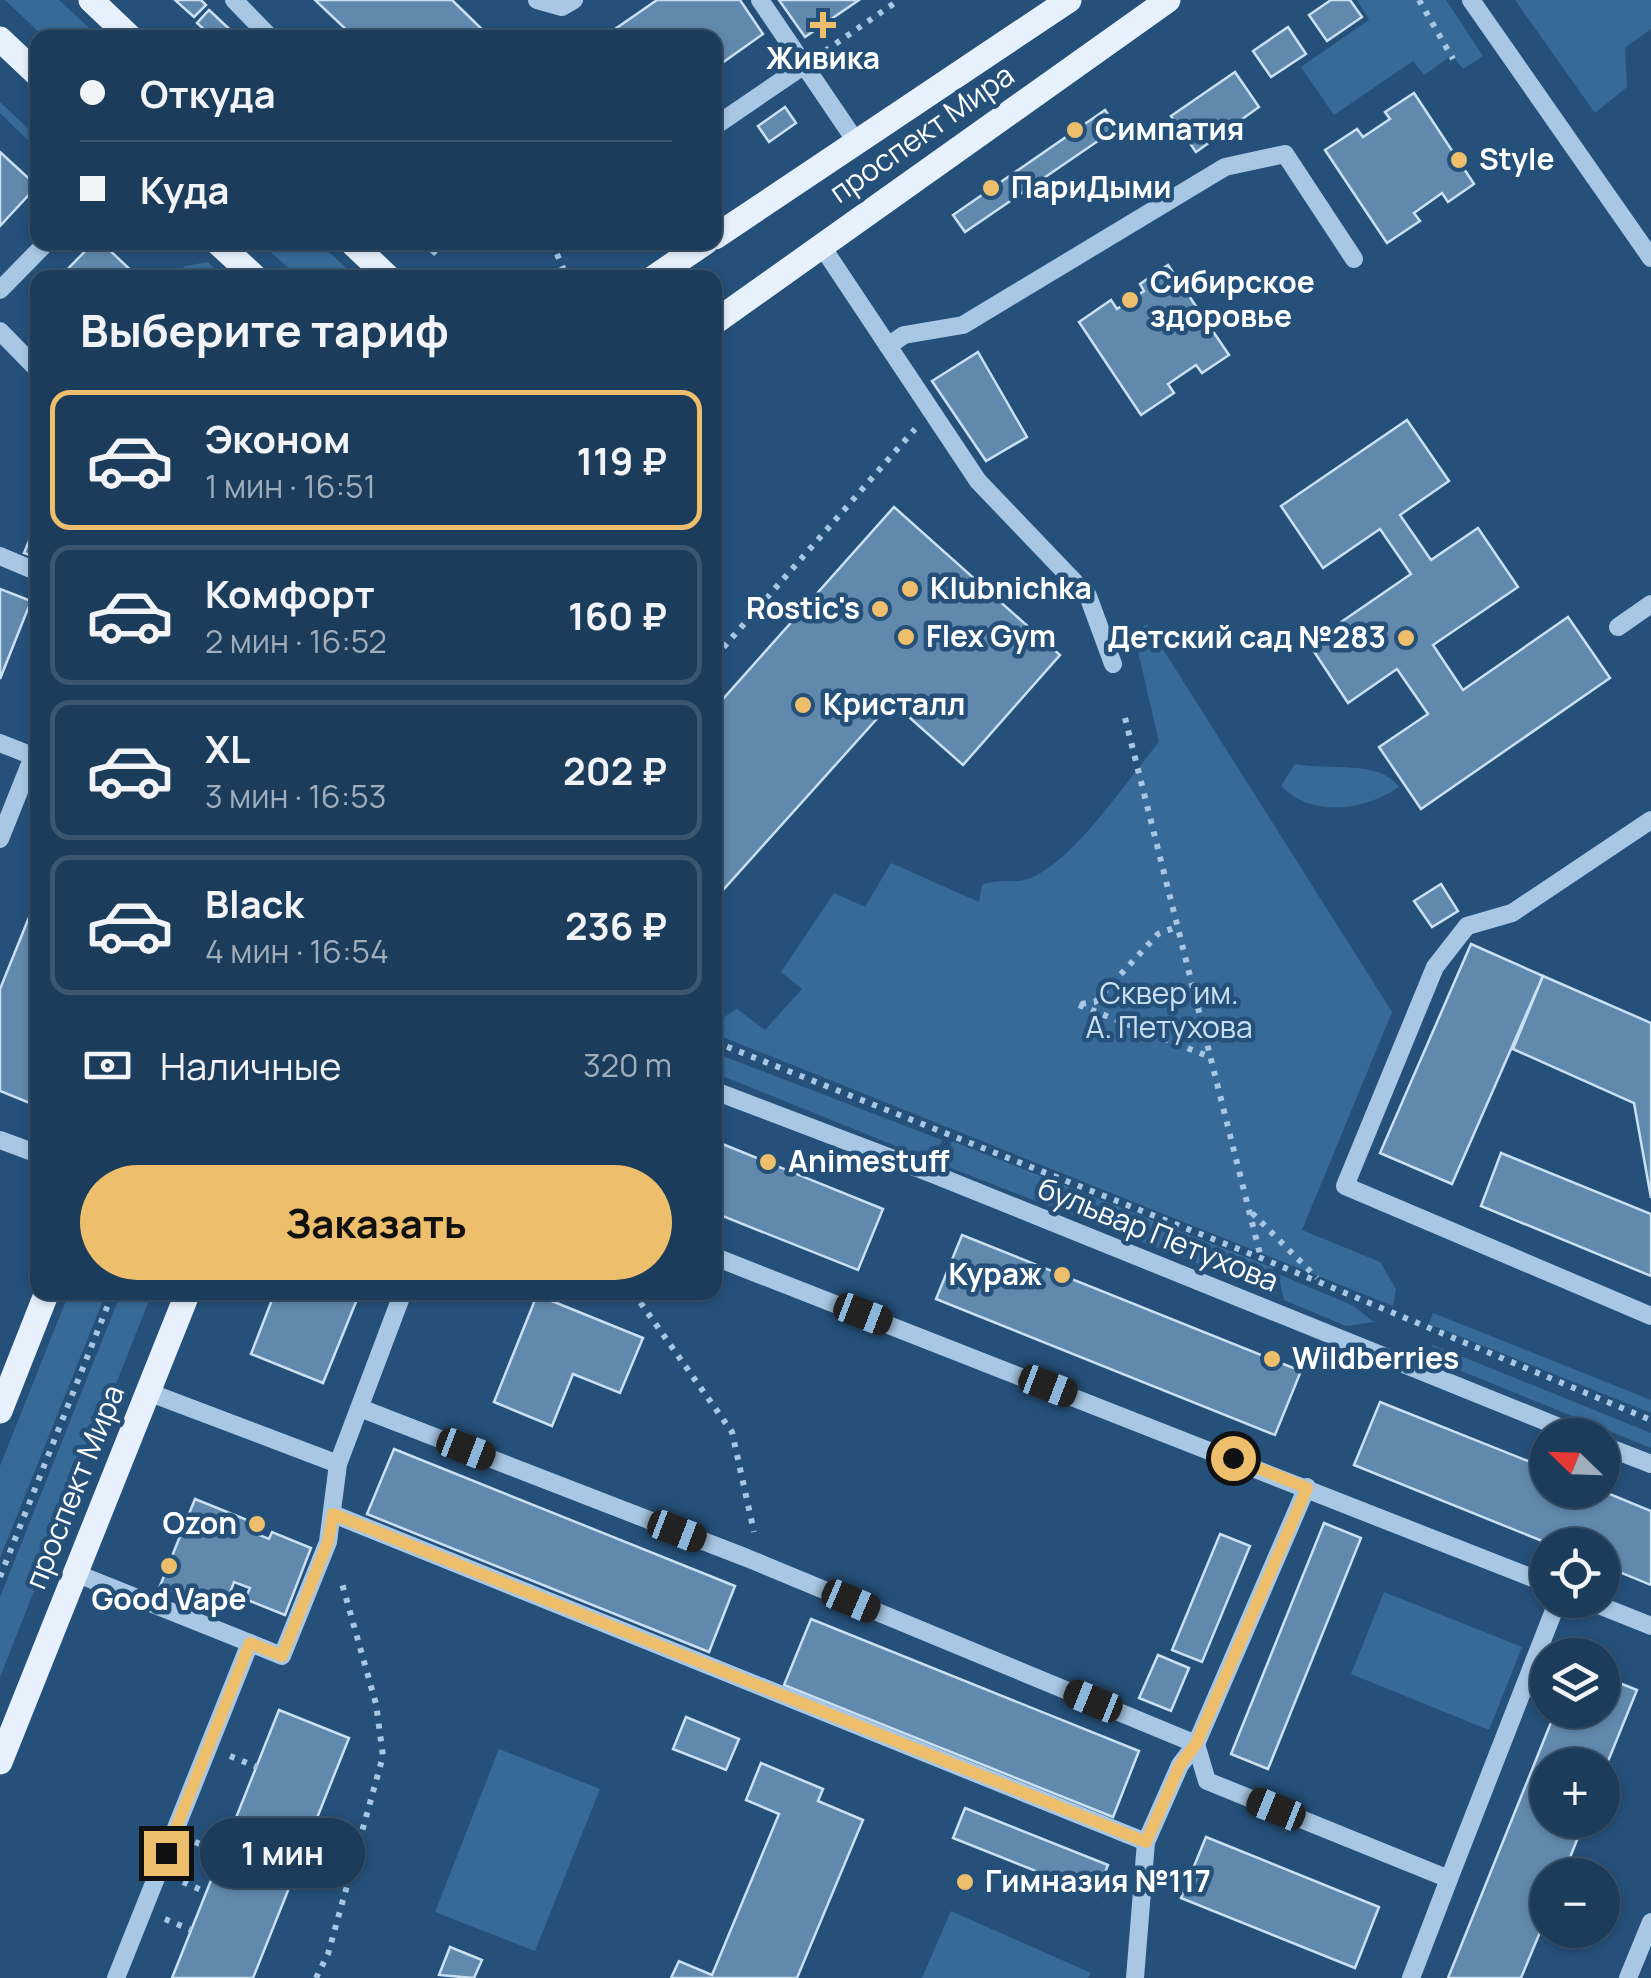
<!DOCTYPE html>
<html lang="ru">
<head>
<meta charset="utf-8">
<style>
	body { margin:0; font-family:Manrope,sans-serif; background:#254361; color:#f1f3f6; height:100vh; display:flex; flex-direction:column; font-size:38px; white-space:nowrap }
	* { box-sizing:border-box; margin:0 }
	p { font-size:32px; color:#a0adbb }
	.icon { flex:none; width:55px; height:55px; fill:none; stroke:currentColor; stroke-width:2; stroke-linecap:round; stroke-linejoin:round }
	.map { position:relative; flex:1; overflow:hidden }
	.side { position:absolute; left:30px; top:270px; width:692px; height:1030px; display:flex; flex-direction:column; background:#1c3c5b; border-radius:20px; box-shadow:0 2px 8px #0004,0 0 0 2px #3a5671 }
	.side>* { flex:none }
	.guide { position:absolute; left:30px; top:30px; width:692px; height:220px; border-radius:20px; box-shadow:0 2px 8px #0004,0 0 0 2px #3a5671; display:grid; align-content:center; height:220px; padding:0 50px; background:#1c3c5b }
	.needle { width:65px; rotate:293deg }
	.fabs { position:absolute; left:1530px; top:1418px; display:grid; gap:20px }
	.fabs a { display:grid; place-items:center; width:90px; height:90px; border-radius:50%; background:#1c3c5b; box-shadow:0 2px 8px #0004,0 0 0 2px #3a5671; font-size:50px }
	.end { position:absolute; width:45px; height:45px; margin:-22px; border:12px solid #edbe6c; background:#111; box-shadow:0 0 0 5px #111 }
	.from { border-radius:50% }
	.bubble { position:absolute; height:70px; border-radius:35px; background:#1c3c5b; box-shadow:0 2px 8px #0004,0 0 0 2px #3a5671; font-size:32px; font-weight:700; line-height:70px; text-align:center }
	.car { position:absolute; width:30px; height:60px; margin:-30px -15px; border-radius:12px; box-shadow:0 0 8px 2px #0007; background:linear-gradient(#222 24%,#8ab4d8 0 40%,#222 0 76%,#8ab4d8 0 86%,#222 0) }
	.guide b { display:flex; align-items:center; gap:35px; height:95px; font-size:38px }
	.guide b+b { border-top:2px solid #3a5671 }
	.guide i { width:25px; height:25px; background:#f1f3f6 }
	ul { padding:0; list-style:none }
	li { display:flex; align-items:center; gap:30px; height:140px; margin:0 20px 15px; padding:0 30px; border:5px solid #3a5671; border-radius:20px }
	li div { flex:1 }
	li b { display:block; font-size:38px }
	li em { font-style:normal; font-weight:700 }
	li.active { border-color:#edbe6c }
	li>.icon { width:90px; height:90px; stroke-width:1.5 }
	h2 { padding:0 50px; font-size:45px; line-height:120px }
	.pay { display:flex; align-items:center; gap:25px; height:110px; padding:0 50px; font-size:38px }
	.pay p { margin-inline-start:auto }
	.action { display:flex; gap:20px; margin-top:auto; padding:20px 50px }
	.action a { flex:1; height:115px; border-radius:60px; background:#edbe6c; color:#111; font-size:40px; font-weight:700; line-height:115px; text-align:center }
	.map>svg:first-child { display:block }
</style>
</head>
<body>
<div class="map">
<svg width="1651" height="1978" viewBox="0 0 1651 1978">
	<rect width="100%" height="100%" fill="#255079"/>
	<g fill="#386a97">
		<polygon points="5,0 59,0 99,37 44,37"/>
		<polygon points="1357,0 1446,0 1483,56 1463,69 1452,55 1424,75 1413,61 1334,115 1301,67 1369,20"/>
		<polygon points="1515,0 1651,0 1651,29 1625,48 1627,87 1595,113"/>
		<polygon points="0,102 37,137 37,149 0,113"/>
		<polygon points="261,243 319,243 356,277 298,277"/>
		<polygon points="208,262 223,277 173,276 185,266"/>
		<path d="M1147,624L1392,1012L1302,1230L1380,1262L1396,1289L1393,1306L715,1034V1023L737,1009L765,1030L802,989L781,972L834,893L865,907L891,863L979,902L982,885C998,878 1013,884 1028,879C1073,863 1127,780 1159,742L1134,634Z"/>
		<path d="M1295,764C1329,771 1379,759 1399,787C1364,811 1312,818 1281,786Z"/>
		<polygon points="715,1053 942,1140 933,1161 715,1073"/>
		<polygon points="952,1141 1273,1268 1277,1294 943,1165"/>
		<polygon points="1278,1274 1354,1306 1374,1322 1346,1326 1284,1300"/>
		<polygon points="69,1293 106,1293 0,1558 0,1466"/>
		<polygon points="121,1293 152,1293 0,1677 0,1597"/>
		<polygon points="1433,1313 1651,1400 1651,1413 1429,1324"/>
		<polygon points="1431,1344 1651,1433 1651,1448 1444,1364"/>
		<polygon points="1384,1592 1522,1647 1489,1730 1351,1674"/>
		<polygon points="499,1749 600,1789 535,1951 435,1912"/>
		<polygon points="951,1911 1091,1973 1088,1978 922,1978"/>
	</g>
	<g fill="#6189ad" stroke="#cae0f3" stroke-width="2.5">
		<polygon points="175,0 201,0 206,5 194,17"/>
		<polygon points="315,0 452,0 491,38 355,38"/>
		<polygon points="657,0 740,0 763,34 715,68 715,38 602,38"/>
		<polygon points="779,0 859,0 805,37"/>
		<polygon points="1350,0 1362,17 1327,41 1309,15 1331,0"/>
		<polygon points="209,10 239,38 213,38 197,23"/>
		<polygon points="1288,27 1306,54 1271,77 1253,51"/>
		<polygon points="1235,72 1259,107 1196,152 1171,116"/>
		<polygon points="1414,93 1474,184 1448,202 1442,193 1414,213 1420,221 1387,243 1325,150 1357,129 1363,137 1390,119 1385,112"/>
		<polygon points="785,107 796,123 769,142 758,126"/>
		<polygon points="1105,110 1117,128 965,232 953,215"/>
		<polygon points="0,152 37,186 0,226"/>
		<polygon points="94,242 101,242 139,278 59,278"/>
		<polygon points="1168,265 1229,355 1202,373 1196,365 1168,384 1174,393 1141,415 1079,322 1111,300 1117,309 1144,291 1140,284"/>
		<polygon points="978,352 1027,437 986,461 932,381"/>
		<polygon points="1407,420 1449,481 1400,515 1431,560 1478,528 1518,587 1433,645 1463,690 1568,617 1610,678 1421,809 1379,747 1428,714 1397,669 1348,703 1309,644 1411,574 1380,529 1323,568 1281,506"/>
		<polygon points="894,507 1060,655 963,765 892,702 715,899 715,708"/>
		<polygon points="38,519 38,558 24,553"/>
		<polygon points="0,589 31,601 0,679"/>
		<polygon points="1441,884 1458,911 1432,927 1414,901"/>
		<polygon points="38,895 38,1105 37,1106 0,1091 0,989"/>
		<polygon points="1471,944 1543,976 1452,1184 1380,1153"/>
		<polygon points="1543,976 1651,1023 1651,1198 1634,1103 1513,1049"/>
		<polygon points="715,1141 883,1209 858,1270 715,1213"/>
		<polygon points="1501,1153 1651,1214 1651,1276 1481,1206"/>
		<polygon points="962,1235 1301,1371 1275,1435 936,1299"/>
		<polygon points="275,1292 360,1292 323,1383 251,1354"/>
		<polygon points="537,1295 643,1338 620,1393 573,1374 552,1426 494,1402"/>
		<polygon points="1380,1402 1548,1469 1548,1490 1600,1490 1651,1511 1651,1585 1602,1565 1602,1545 1552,1545 1354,1465"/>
		<polygon points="394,1449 735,1586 709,1652 367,1514"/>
		<polygon points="195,1499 257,1524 254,1533 269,1539 272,1532 311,1548 285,1615 245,1599 250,1588 234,1582 223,1611 160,1586"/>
		<polygon points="1324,1523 1361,1538 1268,1769 1231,1754"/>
		<polygon points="1220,1534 1250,1546 1202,1662 1172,1650"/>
		<polygon points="811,1619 1139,1751 1113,1817 784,1685"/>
		<polygon points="1158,1655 1189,1668 1171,1711 1139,1698"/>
		<polygon points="1602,1676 1637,1690 1602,1776 1602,1765 1548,1765 1548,1820 1585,1820 1563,1875 1548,1875 1548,1913 1521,1978 1448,1978 1556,1710 1602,1710"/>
		<polygon points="279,1710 349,1738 253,1978 172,1978"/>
		<polygon points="686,1717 739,1739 726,1770 673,1749"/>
		<polygon points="761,1763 823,1789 818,1801 863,1820 797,1978 671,1978 679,1961 712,1975 779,1814 746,1800"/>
		<polygon points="965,1808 1108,1865 1096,1895 953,1838"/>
		<polygon points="1206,1837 1379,1907 1355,1968 1181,1898"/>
		<polygon points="450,1947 482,1960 474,1978 439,1975"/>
	</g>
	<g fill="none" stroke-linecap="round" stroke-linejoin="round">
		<g stroke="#a7c7e4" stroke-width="6" stroke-dasharray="5 8" stroke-linecap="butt">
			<polyline points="1419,0 1453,59"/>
			<polyline points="825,51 899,0"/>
			<polyline points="552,242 567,278"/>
			<polyline points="432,254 444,242"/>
			<polyline points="715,641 719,652"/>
			<polyline points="715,657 915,429"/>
			<polyline points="1125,718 1261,1258"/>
			<polyline points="1081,1004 1095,1002 1158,934 1179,926"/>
			<polyline points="1079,1005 1210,1057"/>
			<polyline points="715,1042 1261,1258 1651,1420"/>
			<polyline points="1252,1213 1317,1278"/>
			<polyline points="633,1292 732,1432 754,1532"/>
			<polyline points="0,1577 113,1292"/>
			<polyline points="230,1756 257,1767"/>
			<polyline points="195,1842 222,1853"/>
			<polyline points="183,1882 206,1892"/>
			<polyline points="165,1919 191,1930"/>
			<polyline points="316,1978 328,1954 383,1756 376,1704 341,1580"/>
		</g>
		<g stroke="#a7c7e4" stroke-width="18">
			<polyline points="234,0 271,38"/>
			<polyline points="537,0 562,7 574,0"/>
			<polyline points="760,0 857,143"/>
			<polyline points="1471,0 1651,258"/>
			<polyline points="715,126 803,66"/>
			<polyline points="821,245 978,481 1088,596 1113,664"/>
			<polyline points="0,290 47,242"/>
			<polyline points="0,331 38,370"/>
			<polyline points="888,346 904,335 963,325 1225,167 1285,154 1354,259"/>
			<polyline points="0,556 38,572"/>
			<polyline points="1618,627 1651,604"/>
			<polyline points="0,743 33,756"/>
			<polyline points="1651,820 1512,913 1467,926 1435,967 1345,1186 1651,1316"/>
			<polyline points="0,839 38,744"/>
			<polyline points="715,1091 933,1174 1579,1435"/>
			<polyline points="0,1140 38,1154"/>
			<polyline points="715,1257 1548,1584"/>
			<polyline points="148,1392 338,1464 328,1542 282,1656 250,1643"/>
			<polyline points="360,1408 747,1558 1196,1744 1207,1781 1449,1879 1411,1978"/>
			<polyline points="1602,1445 1651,1464"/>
			<polyline points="338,1464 403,1292"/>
			<polyline points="333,1514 1146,1842"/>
			<polyline points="75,1573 250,1643 116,1978"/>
			<polyline points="1586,1600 1651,1626"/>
			<polyline points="1449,1879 1558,1600"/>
			<polyline points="1135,1978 1146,1842 1180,1765 1196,1744 1307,1487"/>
			<polyline points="1628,1978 1651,1922"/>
		</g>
		<g stroke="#e7f1fc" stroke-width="25">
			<polyline points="91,0 131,38"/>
			<polyline points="0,39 38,75"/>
			<polyline points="715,237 1069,0"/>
			<polyline points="217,242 256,278"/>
			<polyline points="351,242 389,278"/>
			<polyline points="653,278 706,242"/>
			<polyline points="715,322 1168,0"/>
			<polyline points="0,1411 47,1292"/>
			<polyline points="0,1762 188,1292"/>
		</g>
	</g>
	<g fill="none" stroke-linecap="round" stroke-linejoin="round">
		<polyline stroke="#edbe6c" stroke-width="12" points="166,1853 250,1643 282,1656 328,1542 333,1514 1146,1842 1180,1765 1196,1744 1307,1488 1233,1458"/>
	</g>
	<g fill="#edbe6c" stroke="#255079" stroke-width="4">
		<path d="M818 10h10v10h10v10h-10v10h-10v-10h-10v-10h10z"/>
		<circle cx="1075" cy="130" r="10"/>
		<circle cx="1459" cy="160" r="10"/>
		<circle cx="991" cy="188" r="10"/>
		<circle cx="1130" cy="300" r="10"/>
		<circle cx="910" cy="589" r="10"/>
		<circle cx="880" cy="609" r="10"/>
		<circle cx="906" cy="637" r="10"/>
		<circle cx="1406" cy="638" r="10"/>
		<circle cx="803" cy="705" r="10"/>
		<circle cx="768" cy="1162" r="10"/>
		<circle cx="1062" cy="1275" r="10"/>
		<circle cx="1272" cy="1359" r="10"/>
		<circle cx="257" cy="1524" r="10"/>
		<circle cx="169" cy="1566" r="10"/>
		<circle cx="965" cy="1882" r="10"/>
	</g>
	<g text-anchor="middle" stroke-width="9" stroke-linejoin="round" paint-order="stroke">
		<g font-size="30" font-weight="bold" fill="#fff" stroke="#255079" text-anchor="start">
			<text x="823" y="69" text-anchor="middle">Живика</text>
			<text x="1095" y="140">Симпатия</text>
			<text x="1479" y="170">Style</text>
			<text x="1011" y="198">ПариДыми</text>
			<text x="1150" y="293">Сибирское<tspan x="1150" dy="34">здоровье</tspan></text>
			<text x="930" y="599">Klubnichka</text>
			<text x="860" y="619" text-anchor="end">Rostic's</text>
			<text x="926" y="647">Flex Gym</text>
			<text x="1386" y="648" text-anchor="end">Детский сад №283</text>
			<text x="823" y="715">Кристалл</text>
			<text x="788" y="1172">Animestuff</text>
			<text x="1042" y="1285" text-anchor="end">Кураж</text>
			<text x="1292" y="1369">Wildberries</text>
			<text x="237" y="1534" text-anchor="end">Ozon</text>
			<text x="169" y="1610" text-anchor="middle">Good Vape</text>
			<text x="985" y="1892">Гимназия №117</text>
		</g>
		<g font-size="30" fill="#fff" stroke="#255079">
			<text transform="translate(922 134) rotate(-35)" y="10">проспект Мира</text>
			<text transform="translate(1158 1235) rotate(22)" y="10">бульвар Петухова</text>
			<text transform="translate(75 1487) rotate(-68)" y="10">проспект Мира</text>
		</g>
		<g font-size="30" fill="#cae0f3" stroke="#255079">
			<text x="1169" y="1004">Сквер им.<tspan x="1169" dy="34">А. Петухова</tspan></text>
		</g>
	</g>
</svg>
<div class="fabs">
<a><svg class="needle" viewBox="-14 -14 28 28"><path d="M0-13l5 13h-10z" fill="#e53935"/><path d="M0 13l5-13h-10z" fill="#a0adbb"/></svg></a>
<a><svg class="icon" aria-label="locate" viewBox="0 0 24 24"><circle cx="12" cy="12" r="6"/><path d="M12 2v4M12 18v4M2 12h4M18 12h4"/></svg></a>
<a><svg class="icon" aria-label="layers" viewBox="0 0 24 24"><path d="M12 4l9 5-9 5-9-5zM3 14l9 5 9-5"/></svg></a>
<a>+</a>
<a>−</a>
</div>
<i class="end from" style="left:1233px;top:1458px"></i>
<i class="end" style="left:166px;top:1853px"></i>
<div class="bubble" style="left:200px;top:1818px;width:165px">1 мин</div>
<i class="car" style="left:863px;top:1314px;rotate:111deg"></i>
<i class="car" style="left:1048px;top:1386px;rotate:111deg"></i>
<i class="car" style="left:466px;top:1449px;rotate:111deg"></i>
<i class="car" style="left:677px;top:1531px;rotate:111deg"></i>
<i class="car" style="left:851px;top:1601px;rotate:113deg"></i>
<i class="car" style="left:1093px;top:1701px;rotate:292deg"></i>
<i class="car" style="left:1276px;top:1809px;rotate:292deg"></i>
<div class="guide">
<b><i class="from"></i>Откуда</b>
<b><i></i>Куда</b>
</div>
<section class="side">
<h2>Выберите тариф</h2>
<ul>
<li class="active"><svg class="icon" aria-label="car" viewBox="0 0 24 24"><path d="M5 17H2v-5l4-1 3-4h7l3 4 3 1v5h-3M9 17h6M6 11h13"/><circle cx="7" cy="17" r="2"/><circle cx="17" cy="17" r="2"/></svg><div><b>Эконом</b><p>1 мин · 16:51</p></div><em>119 ₽</em></li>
<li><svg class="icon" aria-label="car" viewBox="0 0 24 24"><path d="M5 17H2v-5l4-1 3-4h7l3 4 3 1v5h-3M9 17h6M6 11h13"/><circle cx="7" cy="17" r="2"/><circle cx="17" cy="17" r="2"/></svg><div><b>Комфорт</b><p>2 мин · 16:52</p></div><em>160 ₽</em></li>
<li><svg class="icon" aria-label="car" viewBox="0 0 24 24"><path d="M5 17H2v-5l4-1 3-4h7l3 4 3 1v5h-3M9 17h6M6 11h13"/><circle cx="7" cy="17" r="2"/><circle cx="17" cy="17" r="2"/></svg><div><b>XL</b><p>3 мин · 16:53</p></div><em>202 ₽</em></li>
<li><svg class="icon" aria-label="car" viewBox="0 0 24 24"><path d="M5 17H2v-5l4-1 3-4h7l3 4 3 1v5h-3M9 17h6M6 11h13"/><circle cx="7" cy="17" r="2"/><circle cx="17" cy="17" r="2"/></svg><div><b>Black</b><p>4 мин · 16:54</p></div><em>236 ₽</em></li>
</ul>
<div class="pay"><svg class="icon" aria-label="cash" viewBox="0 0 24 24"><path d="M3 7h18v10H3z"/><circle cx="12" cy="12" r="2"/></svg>Наличные<p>320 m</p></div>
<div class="action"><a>Заказать</a></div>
</section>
</div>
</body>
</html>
